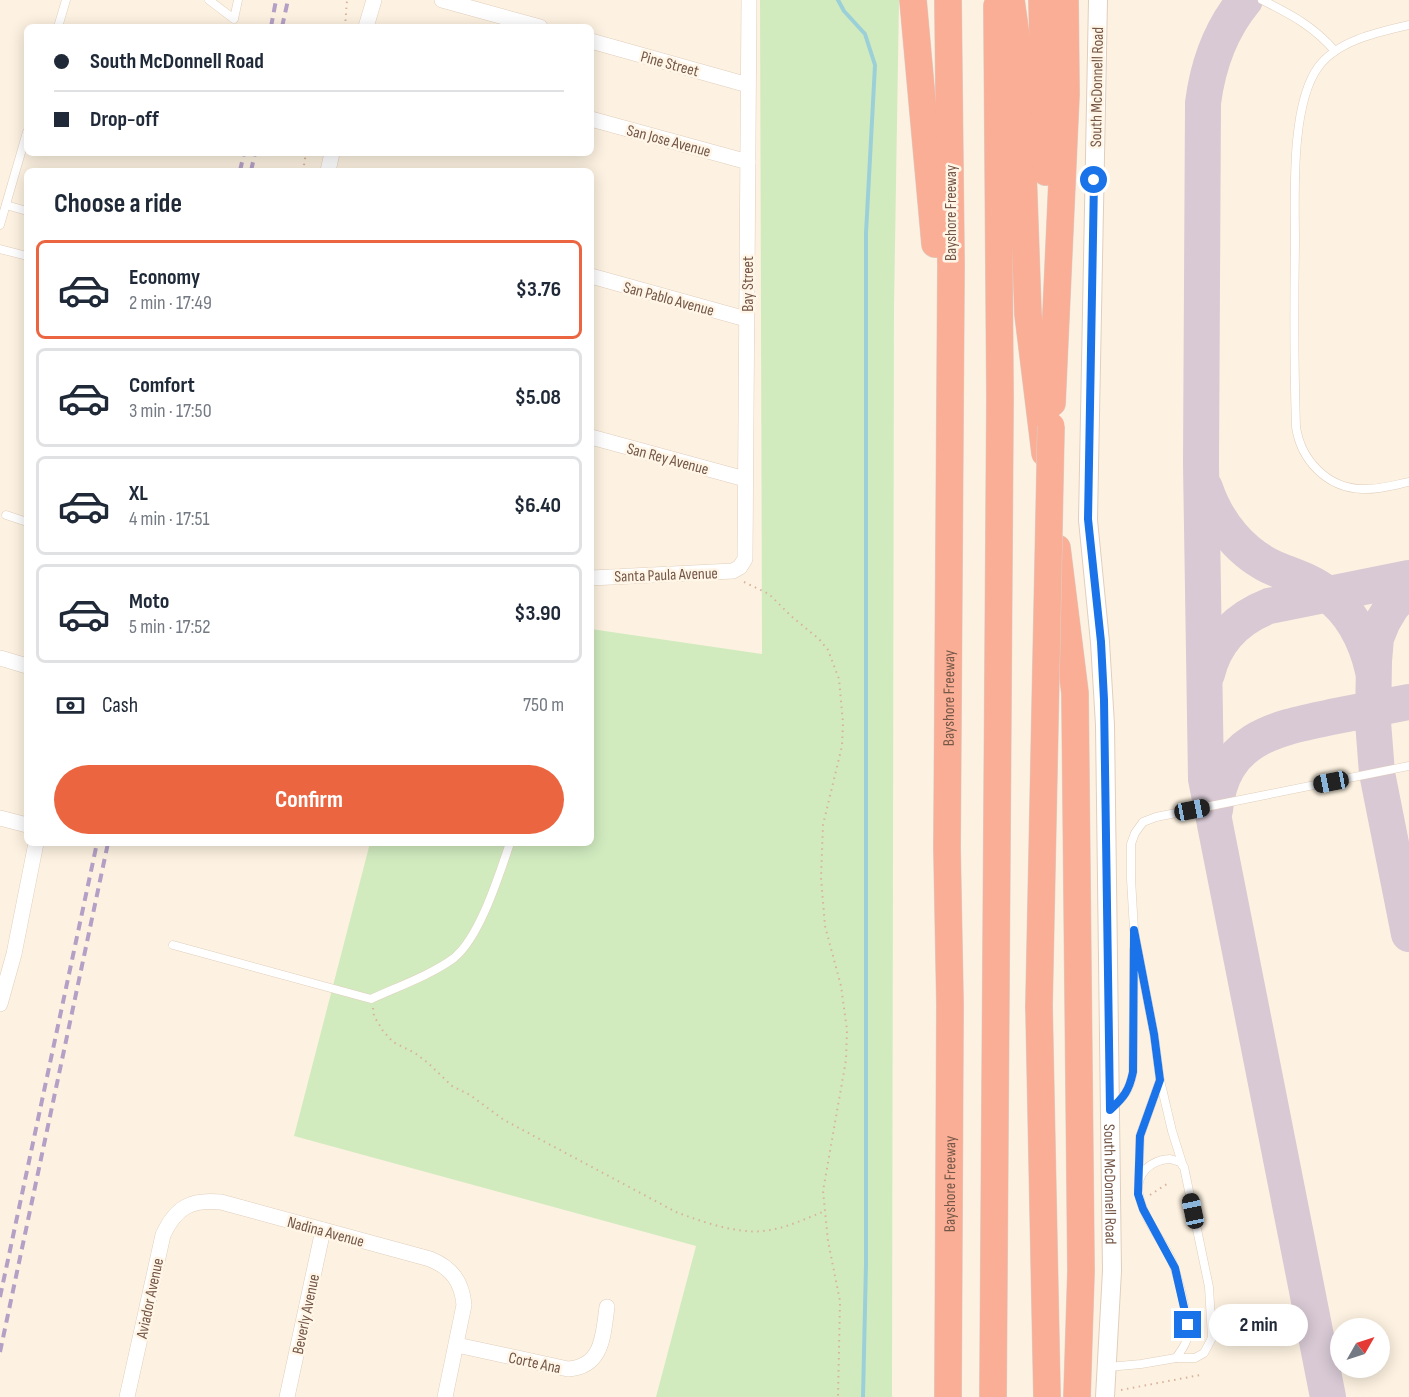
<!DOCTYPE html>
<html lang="en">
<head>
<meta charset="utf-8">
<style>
	body { margin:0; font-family:"Sofia Sans Condensed",sans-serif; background:#f6f6f7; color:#1f2937; height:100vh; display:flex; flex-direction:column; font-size:22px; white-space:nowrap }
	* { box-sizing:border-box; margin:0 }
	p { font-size:20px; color:#747a83 }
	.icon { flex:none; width:33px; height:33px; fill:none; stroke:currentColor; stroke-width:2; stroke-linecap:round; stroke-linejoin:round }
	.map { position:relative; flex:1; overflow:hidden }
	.side { position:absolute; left:24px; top:168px; width:570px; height:678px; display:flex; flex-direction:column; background:#fff; border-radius:9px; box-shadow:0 3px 15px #0003 }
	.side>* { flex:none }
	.top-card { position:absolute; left:24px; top:24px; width:570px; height:132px; border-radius:9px; box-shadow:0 3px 15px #0003; display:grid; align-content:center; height:132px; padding:0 30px; background:#fff }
	.needle { width:39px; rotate:51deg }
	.buttons { position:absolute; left:1330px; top:1318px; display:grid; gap:12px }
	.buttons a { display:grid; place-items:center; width:60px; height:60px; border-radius:50%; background:#fff; box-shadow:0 3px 15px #0003; font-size:30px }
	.end { position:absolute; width:27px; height:27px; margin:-14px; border:8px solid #1a73e8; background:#fff; box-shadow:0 0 0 3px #fff }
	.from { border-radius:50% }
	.bubble { position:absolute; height:42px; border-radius:21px; background:#fff; box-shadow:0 3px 15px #0003; font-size:20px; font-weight:700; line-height:42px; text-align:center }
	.car { position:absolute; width:18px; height:36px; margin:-18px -9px; border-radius:8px; box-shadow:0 0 4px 2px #0007; background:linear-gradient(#222 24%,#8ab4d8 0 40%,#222 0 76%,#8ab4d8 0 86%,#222 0) }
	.top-card b { display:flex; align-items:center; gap:21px; height:57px; font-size:22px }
	.top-card b+b { border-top:2px solid #e0e1e3 }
	.top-card i { width:15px; height:15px; background:#1f2937 }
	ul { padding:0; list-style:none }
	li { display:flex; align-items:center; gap:18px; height:99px; margin:0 12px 9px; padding:0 18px; border:3px solid #e0e1e3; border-radius:9px }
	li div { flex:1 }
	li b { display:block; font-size:22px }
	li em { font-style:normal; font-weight:700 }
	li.selected { border-color:#ec6541 }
	li>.icon { width:54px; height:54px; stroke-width:1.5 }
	h2 { padding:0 30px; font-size:27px; line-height:72px }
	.pay { display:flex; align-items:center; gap:15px; height:66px; padding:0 30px; font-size:22px }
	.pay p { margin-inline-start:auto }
	.button { display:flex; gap:12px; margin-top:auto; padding:12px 30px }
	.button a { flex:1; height:69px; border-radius:36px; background:#ec6541; color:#fff; font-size:24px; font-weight:700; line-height:69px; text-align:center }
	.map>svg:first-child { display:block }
</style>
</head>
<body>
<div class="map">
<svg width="1409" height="1397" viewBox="0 0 1409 1397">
	<rect width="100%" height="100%" fill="#fdf2e1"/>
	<polygon fill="#d1ebbf" points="760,0 899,0 894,309 892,1397 656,1397 696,1246 294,1136 370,843 591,843 591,629 762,654"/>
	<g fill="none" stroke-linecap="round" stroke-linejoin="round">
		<polyline stroke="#9bd0d9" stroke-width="4" points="838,0 844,11 865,34 875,65 866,233 866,1264 863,1397"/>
		<g stroke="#d8c9d4" stroke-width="36">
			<path d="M1245,0C1220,30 1208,64 1203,103L1201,464L1206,779L1328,1397"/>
			<path d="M1205,488C1217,523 1241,554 1276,569C1293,576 1311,581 1326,593C1352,612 1366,640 1373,671"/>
			<polyline points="1409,588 1392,606 1383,621 1376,638 1374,661 1373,722 1377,773 1409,934"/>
			<path d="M1207,674C1215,640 1238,618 1269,606L1409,578"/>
			<path d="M1215,810C1222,739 1273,729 1331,717C1357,712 1383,707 1409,702"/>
		</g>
		<defs>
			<g id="service">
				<polyline points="209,0 234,19 238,0"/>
				<path d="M1262,0C1292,15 1313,26 1335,51"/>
				<path d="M1409,25C1379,32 1339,40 1319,66C1290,104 1295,197 1295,244C1294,305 1294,366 1296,427C1301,460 1327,488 1362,489C1378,490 1394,485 1409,482"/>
				<polyline points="58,27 66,0"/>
				<polyline points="6,205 27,211"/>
				<polyline points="0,225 27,132"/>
				<polyline points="0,249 27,256"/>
				<polyline points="6,515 27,522"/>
				<path d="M173,945L371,999C397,987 431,975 454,958C480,937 499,875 510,843"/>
				<polyline points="1160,1080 1154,1034 1134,930 1131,879 1131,844 1135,833 1143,822 1156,817 1409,766"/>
				<path d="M1112,1107C1125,1097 1130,1088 1133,1072L1134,949"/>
				<path d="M1170,1159L1180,1162L1184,1167L1209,1287L1212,1338L1204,1353L1195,1358H1176C1180,1352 1186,1345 1187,1338C1191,1324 1176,1266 1168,1253C1158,1235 1143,1216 1139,1195C1135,1174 1150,1160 1170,1159Z"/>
				<polyline points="1139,1179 1140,1136 1160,1080 1172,1131 1183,1166"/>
				<polyline points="1108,1367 1141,1364 1176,1358"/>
			</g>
			<g id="minor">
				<polyline points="442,0 540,27"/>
				<polyline points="366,27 374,0"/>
				<polyline points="591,41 748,85"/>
				<polyline points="591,119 748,162"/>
				<polyline points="328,171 332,153"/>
				<polyline points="591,276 746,319"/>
				<polyline points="591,437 745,479"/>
				<polyline points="591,578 733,571 740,567 745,559 749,0"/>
				<polyline points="0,658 27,666"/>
				<polyline points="0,818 27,825"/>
				<polyline points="0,1004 14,954 36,843"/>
				<path d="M457,1345L568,1369C603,1367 603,1335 607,1307"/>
				<path d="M127,1397L163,1235C176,1207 191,1199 221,1202L430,1259C452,1268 462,1282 464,1305L445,1397"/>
				<polyline points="287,1397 323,1230"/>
			</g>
			<g id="tertiary">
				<path id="s1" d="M1098,0L1088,520L1100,642L1105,725L1112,1271L1105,1397"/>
			</g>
			<g id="motorway">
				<polyline points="913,0 935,244"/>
				<polyline points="1011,0 1019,57 1028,314 1045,453"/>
				<polyline points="1042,0 1046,172"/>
				<polyline points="1052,403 1066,94 1065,0"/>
				<polyline points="1057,548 1075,693 1081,1271 1077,1397"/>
				<polyline points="1039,1006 1047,1397"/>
				<path id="s2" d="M948,1397L950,1005L947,848L951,265L948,0"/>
				<polyline points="993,1397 1000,398 997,6"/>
			</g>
		</defs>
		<use href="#service" stroke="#e1cebc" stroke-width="9"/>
		<use href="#minor" stroke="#e1cebc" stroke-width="16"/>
		<use href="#tertiary" stroke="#e1cebc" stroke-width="20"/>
		<use href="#motorway" stroke="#dbd3cf" stroke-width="28"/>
		<g stroke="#d8b29b" stroke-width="2" stroke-dasharray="1.5 4.5" stroke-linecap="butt">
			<polyline points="345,27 347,0"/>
			<polyline points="303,171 306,153"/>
			<polyline points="744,582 769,594 791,616 819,639 828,650 839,679 843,723 842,746 823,825 821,878 825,926 841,986 847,1030 846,1060 823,1191 828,1241 840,1301 838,1397"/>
			<path d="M373,1008L374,1016L383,1031L393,1042L415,1053L428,1063L452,1086L470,1095L504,1120L676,1212C700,1221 736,1234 763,1231C784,1229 805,1219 825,1211"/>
			<polyline points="1150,1195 1170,1182"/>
			<polyline points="1121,1390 1200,1375"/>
		</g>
		<use href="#service" stroke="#fff" stroke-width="8"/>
		<use href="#minor" stroke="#fff" stroke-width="15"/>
		<use href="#tertiary" stroke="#fff" stroke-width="18"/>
		<use href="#motorway" stroke="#faae95" stroke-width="27"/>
		<g stroke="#b4a0c6" stroke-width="4" stroke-dasharray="9 6" stroke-linecap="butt">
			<polyline points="271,27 276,0"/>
			<polyline points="282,27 288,0"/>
			<polyline points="240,171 244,153"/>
			<polyline points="251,171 255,153"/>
			<polyline points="0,1297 97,843"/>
			<polyline points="0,1352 108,843"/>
		</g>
		<defs>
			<polyline id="motorway-bridge" points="1039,1006 1051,426"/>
		</defs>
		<use href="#motorway-bridge" stroke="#dbd3cf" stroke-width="28" stroke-linecap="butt"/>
		<use href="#motorway-bridge" stroke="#faae95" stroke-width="27"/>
	</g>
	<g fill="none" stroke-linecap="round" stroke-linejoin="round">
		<path stroke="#1a73e8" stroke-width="8" d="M1094,180L1088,519L1101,642L1104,700L1110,1110C1124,1097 1129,1091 1133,1072L1134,930L1154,1034L1160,1080L1140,1136L1138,1194L1143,1209L1175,1268L1188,1325"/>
	</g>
	<g text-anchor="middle" stroke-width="5" stroke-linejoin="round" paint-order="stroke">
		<g font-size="16" fill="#755747" stroke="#fff6e8">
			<text transform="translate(670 63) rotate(15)" y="6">Pine Street</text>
			<text transform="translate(1096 87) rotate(-89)" y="6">South McDonnell Road</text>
			<text transform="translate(669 140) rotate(15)" y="6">San Jose Avenue</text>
			<text transform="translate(950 213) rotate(-90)" y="6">Bayshore Freeway</text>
			<text transform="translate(747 284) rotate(-90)" y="6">Bay Street</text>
			<text transform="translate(669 298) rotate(15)" y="6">San Pablo Avenue</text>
			<text transform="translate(668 458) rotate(15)" y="6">San Rey Avenue</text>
			<text transform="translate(666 574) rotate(-2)" y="6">Santa Paula Avenue</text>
			<text dy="6" stroke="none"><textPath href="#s2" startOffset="699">Bayshore Freeway</textPath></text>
			<text dy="6" stroke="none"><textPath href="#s2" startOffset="213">Bayshore Freeway</textPath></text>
			<text dy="6" stroke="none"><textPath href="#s1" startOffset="1185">South McDonnell Road</textPath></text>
			<text transform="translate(326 1231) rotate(15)" y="6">Nadina Avenue</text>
			<text transform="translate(149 1298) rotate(-78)" y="6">Aviador Avenue</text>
			<text transform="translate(305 1314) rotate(-78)" y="6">Beverly Avenue</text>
			<text transform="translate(535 1362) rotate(12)" y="6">Corte Ana</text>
		</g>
	</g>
</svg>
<div class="buttons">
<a><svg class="needle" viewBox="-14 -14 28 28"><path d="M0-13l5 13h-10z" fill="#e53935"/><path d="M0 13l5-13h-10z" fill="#747a83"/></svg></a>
</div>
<i class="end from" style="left:1094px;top:180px"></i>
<i class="end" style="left:1188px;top:1325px"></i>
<div class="bubble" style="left:1209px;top:1304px;width:99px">2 min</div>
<i class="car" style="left:1331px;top:782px;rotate:259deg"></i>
<i class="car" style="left:1192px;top:810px;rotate:79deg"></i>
<i class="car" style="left:1193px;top:1211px;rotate:348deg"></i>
<div class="top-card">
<b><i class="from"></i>South McDonnell Road</b>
<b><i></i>Drop-off</b>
</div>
<section class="side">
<h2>Choose a ride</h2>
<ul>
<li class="selected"><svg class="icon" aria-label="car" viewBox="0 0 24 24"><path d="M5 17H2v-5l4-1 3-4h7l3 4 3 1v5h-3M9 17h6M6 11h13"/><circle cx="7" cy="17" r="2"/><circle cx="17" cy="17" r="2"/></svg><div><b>Economy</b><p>2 min · 17:49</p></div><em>$3.76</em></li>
<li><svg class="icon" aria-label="car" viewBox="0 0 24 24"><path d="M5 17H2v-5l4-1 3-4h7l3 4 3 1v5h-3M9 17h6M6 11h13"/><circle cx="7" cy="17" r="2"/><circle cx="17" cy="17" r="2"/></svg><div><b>Comfort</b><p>3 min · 17:50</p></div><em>$5.08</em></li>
<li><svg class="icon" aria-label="car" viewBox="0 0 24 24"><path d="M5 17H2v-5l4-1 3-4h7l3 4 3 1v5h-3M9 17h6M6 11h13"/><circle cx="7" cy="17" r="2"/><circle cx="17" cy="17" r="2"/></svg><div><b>XL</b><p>4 min · 17:51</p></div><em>$6.40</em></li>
<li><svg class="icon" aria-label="car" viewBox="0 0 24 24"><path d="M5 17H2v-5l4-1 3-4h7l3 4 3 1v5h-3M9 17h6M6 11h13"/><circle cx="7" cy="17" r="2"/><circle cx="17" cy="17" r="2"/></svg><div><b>Moto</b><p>5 min · 17:52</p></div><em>$3.90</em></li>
</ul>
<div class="pay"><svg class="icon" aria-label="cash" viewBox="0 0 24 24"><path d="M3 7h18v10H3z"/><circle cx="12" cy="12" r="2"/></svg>Cash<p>750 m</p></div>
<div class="button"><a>Confirm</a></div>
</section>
</div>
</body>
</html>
